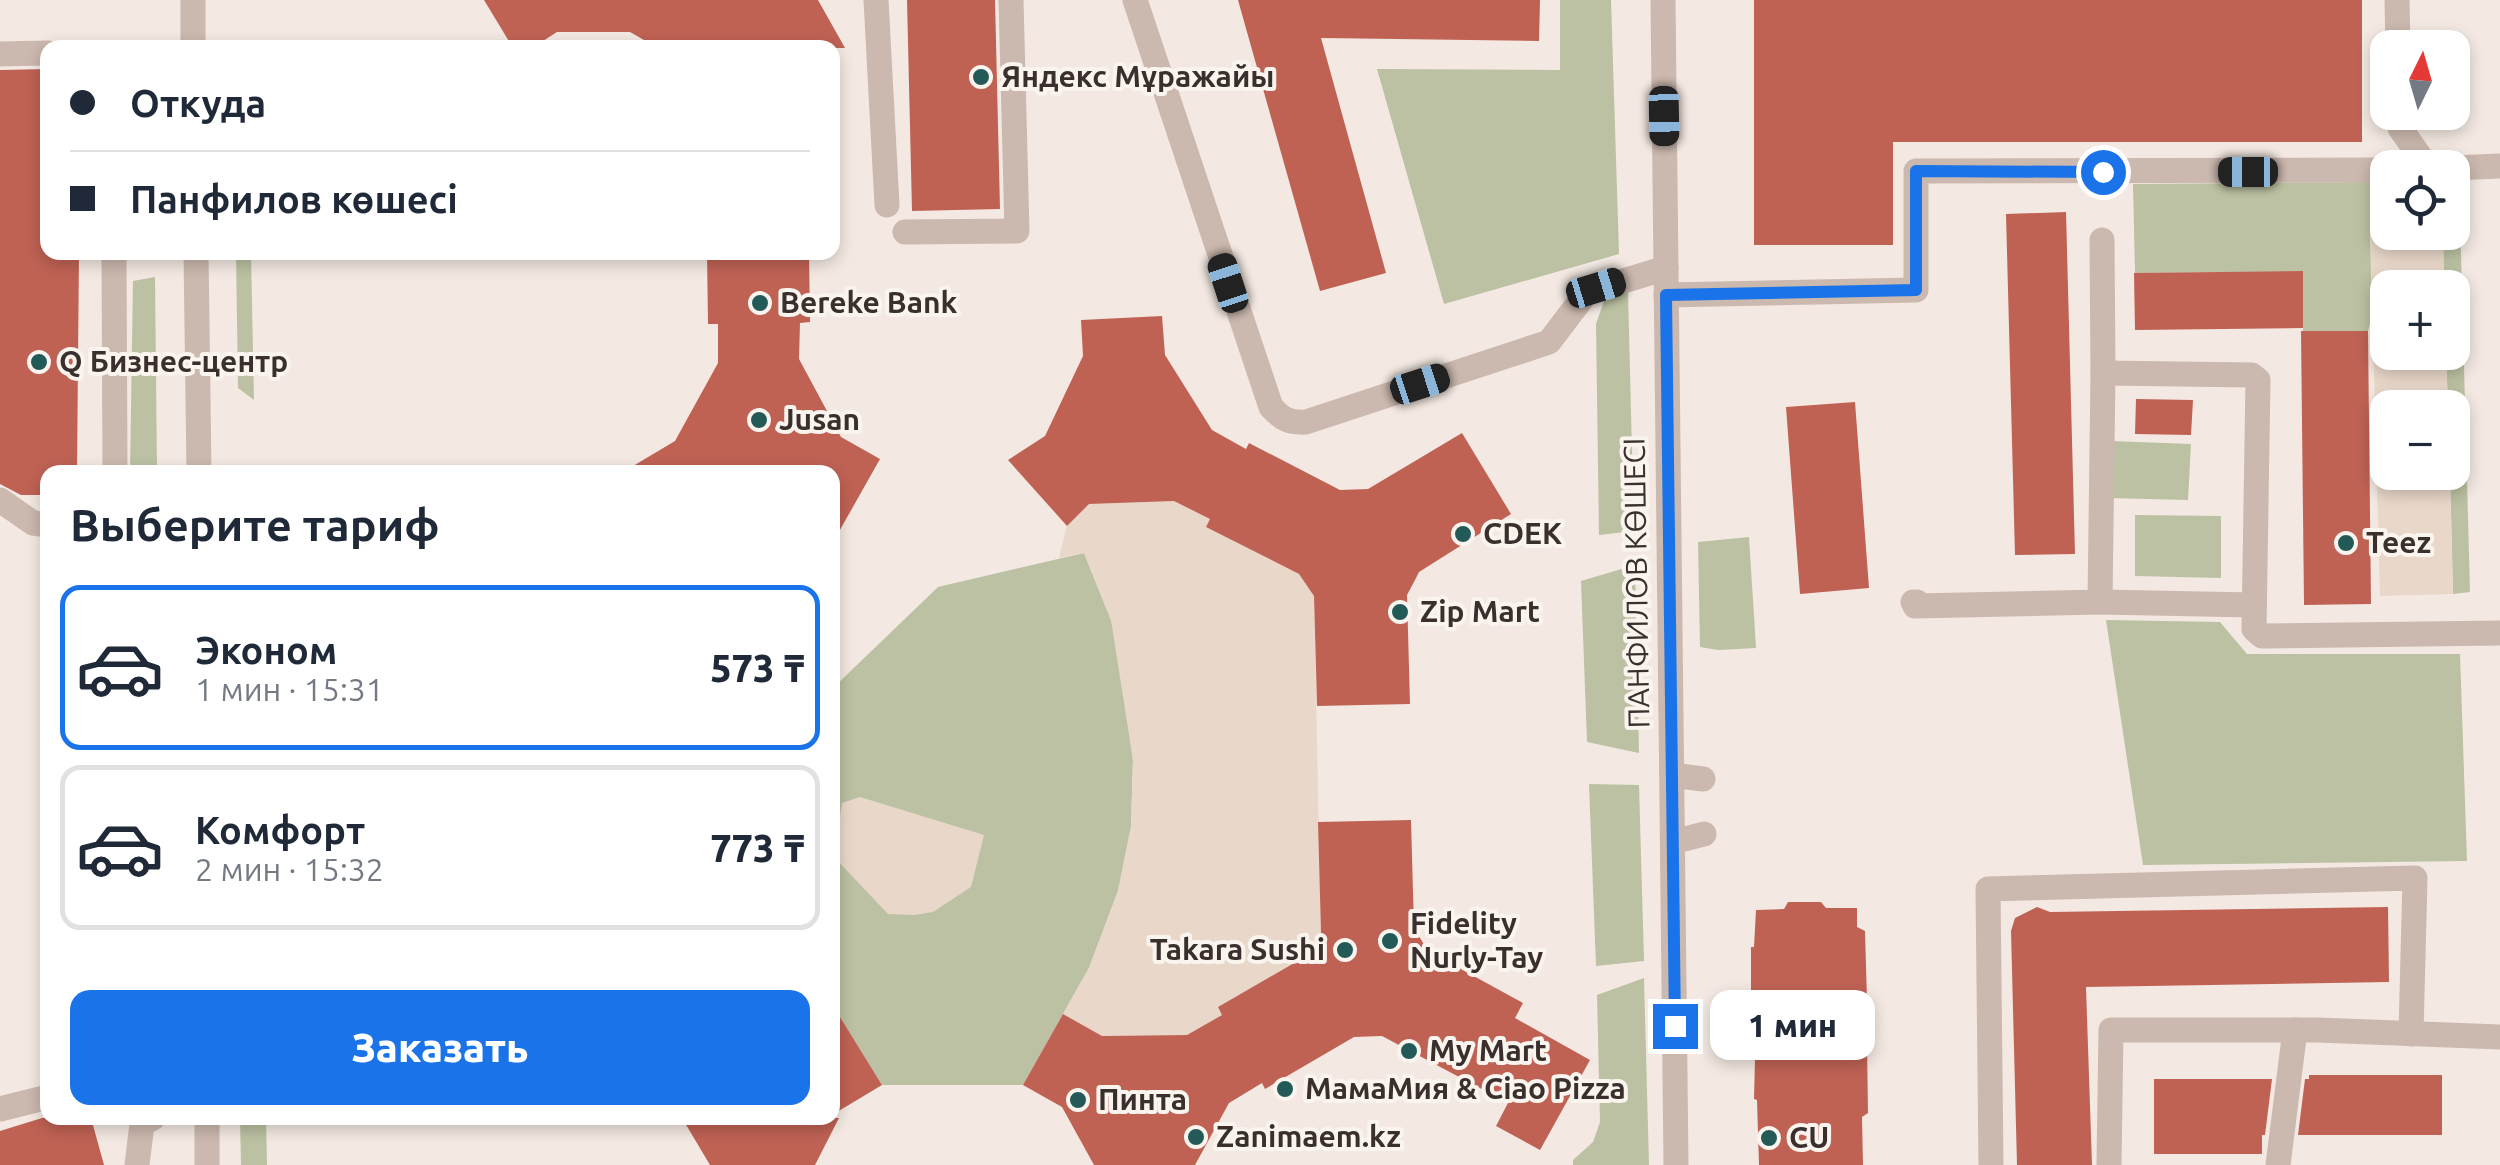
<!DOCTYPE html>
<html lang="ru">
<head>
<meta charset="utf-8">
<style>
	body { margin:0; font-family:Ubuntu,sans-serif; background:#f2f2f3; color:#1f2937; height:100vh; display:flex; flex-direction:column; font-size:38px; white-space:nowrap }
	* { box-sizing:border-box; margin:0 }
	p { font-size:32px; color:#747a83 }
	.icon { flex:none; width:55px; height:55px; fill:none; stroke:currentColor; stroke-width:2; stroke-linecap:round; stroke-linejoin:round }
	.map { position:relative; flex:1; overflow:hidden }
	.side { position:absolute; left:40px; top:465px; width:800px; height:660px; display:flex; flex-direction:column; background:#fff; border-radius:20px; box-shadow:0 5px 15px #0003 }
	.side>* { flex:none }
	.top-card { position:absolute; left:40px; top:40px; width:800px; height:220px; border-radius:20px; box-shadow:0 5px 15px #0003; display:grid; align-content:center; height:220px; padding:0 30px; background:#fff }
	.needle { width:65px; rotate:5deg }
	.tools { position:absolute; left:2370px; top:30px; display:grid; gap:20px }
	.tools a { display:grid; place-items:center; width:100px; height:100px; border-radius:20px; background:#fff; box-shadow:0 5px 15px #0003; font-size:50px }
	.end { position:absolute; width:45px; height:45px; margin:-22px; border:12px solid #1a73e8; background:#fff; box-shadow:0 0 0 5px #fff }
	.from { border-radius:50% }
	.bubble { position:absolute; height:70px; border-radius:20px; background:#fff; box-shadow:0 5px 15px #0003; font-size:32px; font-weight:800; line-height:70px; text-align:center }
	.car { position:absolute; width:30px; height:60px; margin:-30px -15px; border-radius:12px; box-shadow:0 0 8px 2px #0007; background:linear-gradient(#222 24%,#8ab4d8 0 40%,#222 0 76%,#8ab4d8 0 86%,#222 0) }
	.top-card b { display:flex; align-items:center; gap:35px; height:95px; font-size:38px }
	.top-card b+b { border-top:2px solid #e0e1e3 }
	.top-card i { width:25px; height:25px; background:#1f2937 }
	ul { padding:0; list-style:none }
	li { display:flex; align-items:center; gap:30px; height:165px; margin:0 20px 15px; padding:0 10px; border:5px solid #e0e1e3; border-radius:20px }
	li div { flex:1 }
	li b { display:block; font-size:38px }
	li em { font-style:normal; font-weight:800 }
	li.current { border-color:#1a73e8 }
	li>.icon { width:90px; height:90px; stroke-width:1.5 }
	h2 { padding:0 30px; font-size:45px; line-height:120px }
	.primary-button { display:flex; gap:20px; margin-top:auto; padding:20px 30px }
	.primary-button a { flex:1; height:115px; border-radius:20px; background:#1a73e8; color:#fff; font-size:40px; font-weight:800; line-height:115px; text-align:center }
	.map>svg:first-child { display:block }
</style>
</head>
<body>
<div class="map">
<svg width="2500" height="1165" viewBox="0 0 2500 1165">
	<rect width="100%" height="100%" fill="#f3e9e2"/>
	<g fill="#bbc1a2">
		<polygon points="1560,0 1611,0 1619,254 1444,304 1377,69 1560,70"/>
		<polygon points="2459,178 2470,592 2453,594 2450,473 2452,472 2452,408 2448,407 2446,353 2452,352 2452,288 2444,287 2443,233 2452,232 2453,179"/>
		<polygon points="2387,182 2387,227 2370,228 2372,317 2368,331 2303,331 2303,272 2135,273 2133,184"/>
		<polygon points="236,253 251,253 254,400 238,388"/>
		<polygon points="155,277 157,472 130,472 133,281"/>
		<polygon points="1628,292 1634,531 1599,535 1596,324 1605,298"/>
		<polygon points="2110,441 2191,444 2188,500 2108,498"/>
		<polygon points="2135,515 2221,516 2221,578 2135,576"/>
		<polygon points="1749,537 1756,648 1718,650 1700,647 1698,542"/>
		<polygon points="1084,553 1111,620 1119,655 1133,760 1131,827 1118,891 1089,968 1023,1085 882,1085 840,1017 833,1020 833,688 938,587"/>
		<polygon points="1635,565 1639,753 1587,742 1581,581"/>
		<polygon points="2106,620 2220,622 2247,654 2460,654 2467,861 2143,865"/>
		<polygon points="1589,784 1639,785 1644,961 1596,966"/>
		<polygon points="1644,978 1649,1165 1573,1165 1573,1160 1593,1142 1600,1122 1597,995"/>
		<polygon points="240,1118 266,1118 267,1165 241,1165"/>
	</g>
	<g fill="#e9d8ca">
		<polygon points="2370,227 2387,227 2388,232 2443,233 2444,287 2388,288 2388,352 2446,353 2448,407 2388,408 2388,472 2450,473 2453,594 2380,596"/>
		<polygon points="1174,501 1210,519 1207,527 1299,574 1314,596 1321,933 1308,955 1218,1007 1222,1015 1187,1035 1102,1036 1063,1014 1089,968 1118,891 1131,827 1133,760 1111,620 1084,553 1059,558 1067,526 1089,504"/>
		<polygon points="860,797 984,835 971,887 933,912 914,915 888,914 834,857 842,803"/>
	</g>
	<g fill="#bf6254">
		<polygon points="484,0 818,0 845,48 658,48 630,32 557,32 532,48 513,48"/>
		<polygon points="907,0 995,0 1000,209 912,211"/>
		<polygon points="1238,0 1540,0 1539,41 1321,38 1386,273 1320,291"/>
		<polygon points="1754,0 2362,0 2362,142 1893,142 1893,245 1754,245"/>
		<polygon points="48,69 48,252 79,252 77,472 48,472 48,495 21,495 0,484 0,70"/>
		<polygon points="2066,212 2075,554 2015,555 2006,214"/>
		<polygon points="707,252 809,252 810,322 800,323 799,359 841,437 880,459 832,544 832,472 623,472 675,441 718,363 718,324 708,324"/>
		<polygon points="2303,271 2303,328 2135,330 2134,273"/>
		<polygon points="1162,316 1165,355 1212,430 1246,449 1249,443 1340,490 1368,489 1462,433 1511,514 1419,572 1415,580 1407,595 1410,704 1317,706 1314,596 1299,574 1206,527 1210,519 1174,501 1089,504 1067,526 1008,460 1045,436 1083,356 1081,320"/>
		<polygon points="2301,331 2368,331 2371,604 2304,605"/>
		<polygon points="2136,399 2193,400 2191,435 2135,434"/>
		<polygon points="1855,402 1869,588 1800,594 1786,407"/>
		<polygon points="1411,820 1414,928 1428,951 1523,1003 1515,1018 1590,1060 1540,1150 1496,1126 1508,1103 1382,1036 1354,1037 1265,1089 1262,1083 1229,1103 1195,1165 1094,1165 1062,1107 1023,1085 1063,1014 1102,1036 1187,1035 1222,1015 1218,1007 1308,955 1321,933 1318,822"/>
		<polygon points="1788,902 1821,902 1826,908 1857,908 1857,927 1865,931 1867,1001 1860,1006 1860,1040 1867,1044 1868,1113 1862,1117 1863,1165 1759,1165 1757,1100 1754,1099 1756,1018 1755,991 1751,990 1751,947 1754,947 1756,910 1784,909"/>
		<polygon points="2037,907 2050,912 2388,907 2389,982 2086,987 2092,1165 2017,1165 2011,931 2015,918"/>
		<polygon points="832,1004 882,1085 832,1115"/>
		<polygon points="2309,1075 2442,1075 2442,1135 2298,1135 2305,1079 2309,1079"/>
		<polygon points="2154,1079 2272,1079 2265,1135 2262,1135 2262,1154 2154,1154"/>
		<polygon points="42,1118 91,1118 104,1165 0,1165 0,1131"/>
		<polygon points="682,1118 839,1118 815,1165 710,1165"/>
	</g>
	<g fill="none" stroke-linecap="round" stroke-linejoin="round">
		<g stroke="#cbb8ae" stroke-width="25">
			<polyline points="193,0 193,48"/>
			<polyline points="876,0 887,205"/>
			<path d="M1135,0L1271,407C1282,419 1289,423 1306,422L1549,342L1587,292L1666,268"/>
			<polyline points="1663,0 1676,1165"/>
			<polyline points="2397,0 2398,48"/>
			<polyline points="0,54 48,53"/>
			<polyline points="2399,112 2400,128 2428,168"/>
			<polyline points="2452,168 2500,166"/>
			<polyline points="905,232 1017,231 1011,0"/>
			<polyline points="2102,240 2103,373"/>
			<polyline points="114,252 115,472"/>
			<polyline points="196,252 199,472"/>
			<polyline points="1666,295 1916,290 1916,171 2388,170"/>
			<polyline points="0,500 33,523 48,525"/>
			<polyline points="1917,602 1913,602 1915,606 2100,602 2103,373 2252,375 2258,380 2254,629 2262,636 2500,633"/>
			<polyline points="2100,602 2254,605"/>
			<polyline points="1672,775 1703,779"/>
			<polyline points="1673,842 1704,834"/>
			<polyline points="0,1109 48,1097"/>
			<polyline points="207,1118 207,1165"/>
			<polyline points="137,1165 142,1124 153,1118"/>
			<polyline points="1991,1165 1988,889 2415,878 2411,1034"/>
			<polyline points="2109,1165 2111,1030 2318,1030 2500,1037"/>
			<polyline points="2278,1165 2295,1030"/>
		</g>
	</g>
	<g fill="none" stroke-linecap="round" stroke-linejoin="round">
		<polyline stroke="#1a73e8" stroke-width="12" points="1675,1026 1666,295 1916,290 1916,171 2103,172"/>
	</g>
	<g fill="#235a57" stroke="#faf4ef" stroke-width="4">
		<circle cx="981" cy="77" r="10"/>
		<circle cx="760" cy="303" r="10"/>
		<circle cx="39" cy="362" r="10"/>
		<circle cx="759" cy="420" r="10"/>
		<circle cx="1463" cy="534" r="10"/>
		<circle cx="2346" cy="543" r="10"/>
		<circle cx="1400" cy="612" r="10"/>
		<circle cx="1390" cy="941" r="10"/>
		<circle cx="1345" cy="950" r="10"/>
		<circle cx="1409" cy="1051" r="10"/>
		<circle cx="1285" cy="1089" r="10"/>
		<circle cx="1078" cy="1100" r="10"/>
		<circle cx="1196" cy="1137" r="10"/>
		<circle cx="1769" cy="1138" r="10"/>
	</g>
	<g text-anchor="middle" stroke-width="8" stroke-linejoin="round" paint-order="stroke">
		<g font-size="30" font-weight="bold" fill="#3a2f2c" stroke="#faf4ef" text-anchor="start">
			<text x="1001" y="87">Яндекс Мұражайы</text>
			<text x="780" y="313">Bereke Bank</text>
			<text x="59" y="372">Q Бизнес-центр</text>
			<text x="779" y="430">Jusan</text>
			<text x="1483" y="544">CDEK</text>
			<text x="2366" y="553">Teez</text>
			<text x="1420" y="622">Zip Mart</text>
			<text x="1410" y="934">Fidelity<tspan x="1410" dy="34">Nurly-Tay</tspan></text>
			<text x="1325" y="960" text-anchor="end">Takara Sushi</text>
			<text x="1429" y="1061">My Mart</text>
			<text x="1305" y="1099">МамаМия &amp; Ciao Pizza</text>
			<text x="1098" y="1110">Пинта</text>
			<text x="1216" y="1147">Zanimaem.kz</text>
			<text x="1789" y="1148">CU</text>
		</g>
		<g font-size="30" fill="#3a2f2c" stroke="#faf4ef">
			<text transform="translate(1637 583) rotate(-91)" y="10">ПАНФИЛОВ КӨШЕСІ</text>
		</g>
	</g>
</svg>
<div class="tools">
<a><svg class="needle" viewBox="-14 -14 28 28"><path d="M0-13l5 13h-10z" fill="#e53935"/><path d="M0 13l5-13h-10z" fill="#747a83"/></svg></a>
<a><svg class="icon" aria-label="locate" viewBox="0 0 24 24"><circle cx="12" cy="12" r="6"/><path d="M12 2v4M12 18v4M2 12h4M18 12h4"/></svg></a>
<a>+</a>
<a>−</a>
</div>
<i class="end from" style="left:2103px;top:172px"></i>
<i class="end" style="left:1675px;top:1026px"></i>
<div class="bubble" style="left:1710px;top:990px;width:165px">1 мин</div>
<i class="car" style="left:1664px;top:116px;rotate:179deg"></i>
<i class="car" style="left:2248px;top:172px;rotate:270deg"></i>
<i class="car" style="left:1228px;top:283px;rotate:342deg"></i>
<i class="car" style="left:1596px;top:288px;rotate:73deg"></i>
<i class="car" style="left:1420px;top:384px;rotate:72deg"></i>
<div class="top-card">
<b><i class="from"></i>Откуда</b>
<b><i></i>Панфилов көшесі</b>
</div>
<section class="side">
<h2>Выберите тариф</h2>
<ul>
<li class="current"><svg class="icon" aria-label="car" viewBox="0 0 24 24"><path d="M5 17H2v-5l4-1 3-4h7l3 4 3 1v5h-3M9 17h6M6 11h13"/><circle cx="7" cy="17" r="2"/><circle cx="17" cy="17" r="2"/></svg><div><b>Эконом</b><p>1 мин · 15:31</p></div><em>573 ₸</em></li>
<li><svg class="icon" aria-label="car" viewBox="0 0 24 24"><path d="M5 17H2v-5l4-1 3-4h7l3 4 3 1v5h-3M9 17h6M6 11h13"/><circle cx="7" cy="17" r="2"/><circle cx="17" cy="17" r="2"/></svg><div><b>Комфорт</b><p>2 мин · 15:32</p></div><em>773 ₸</em></li>
</ul>
<div class="primary-button"><a>Заказать</a></div>
</section>
</div>
</body>
</html>
